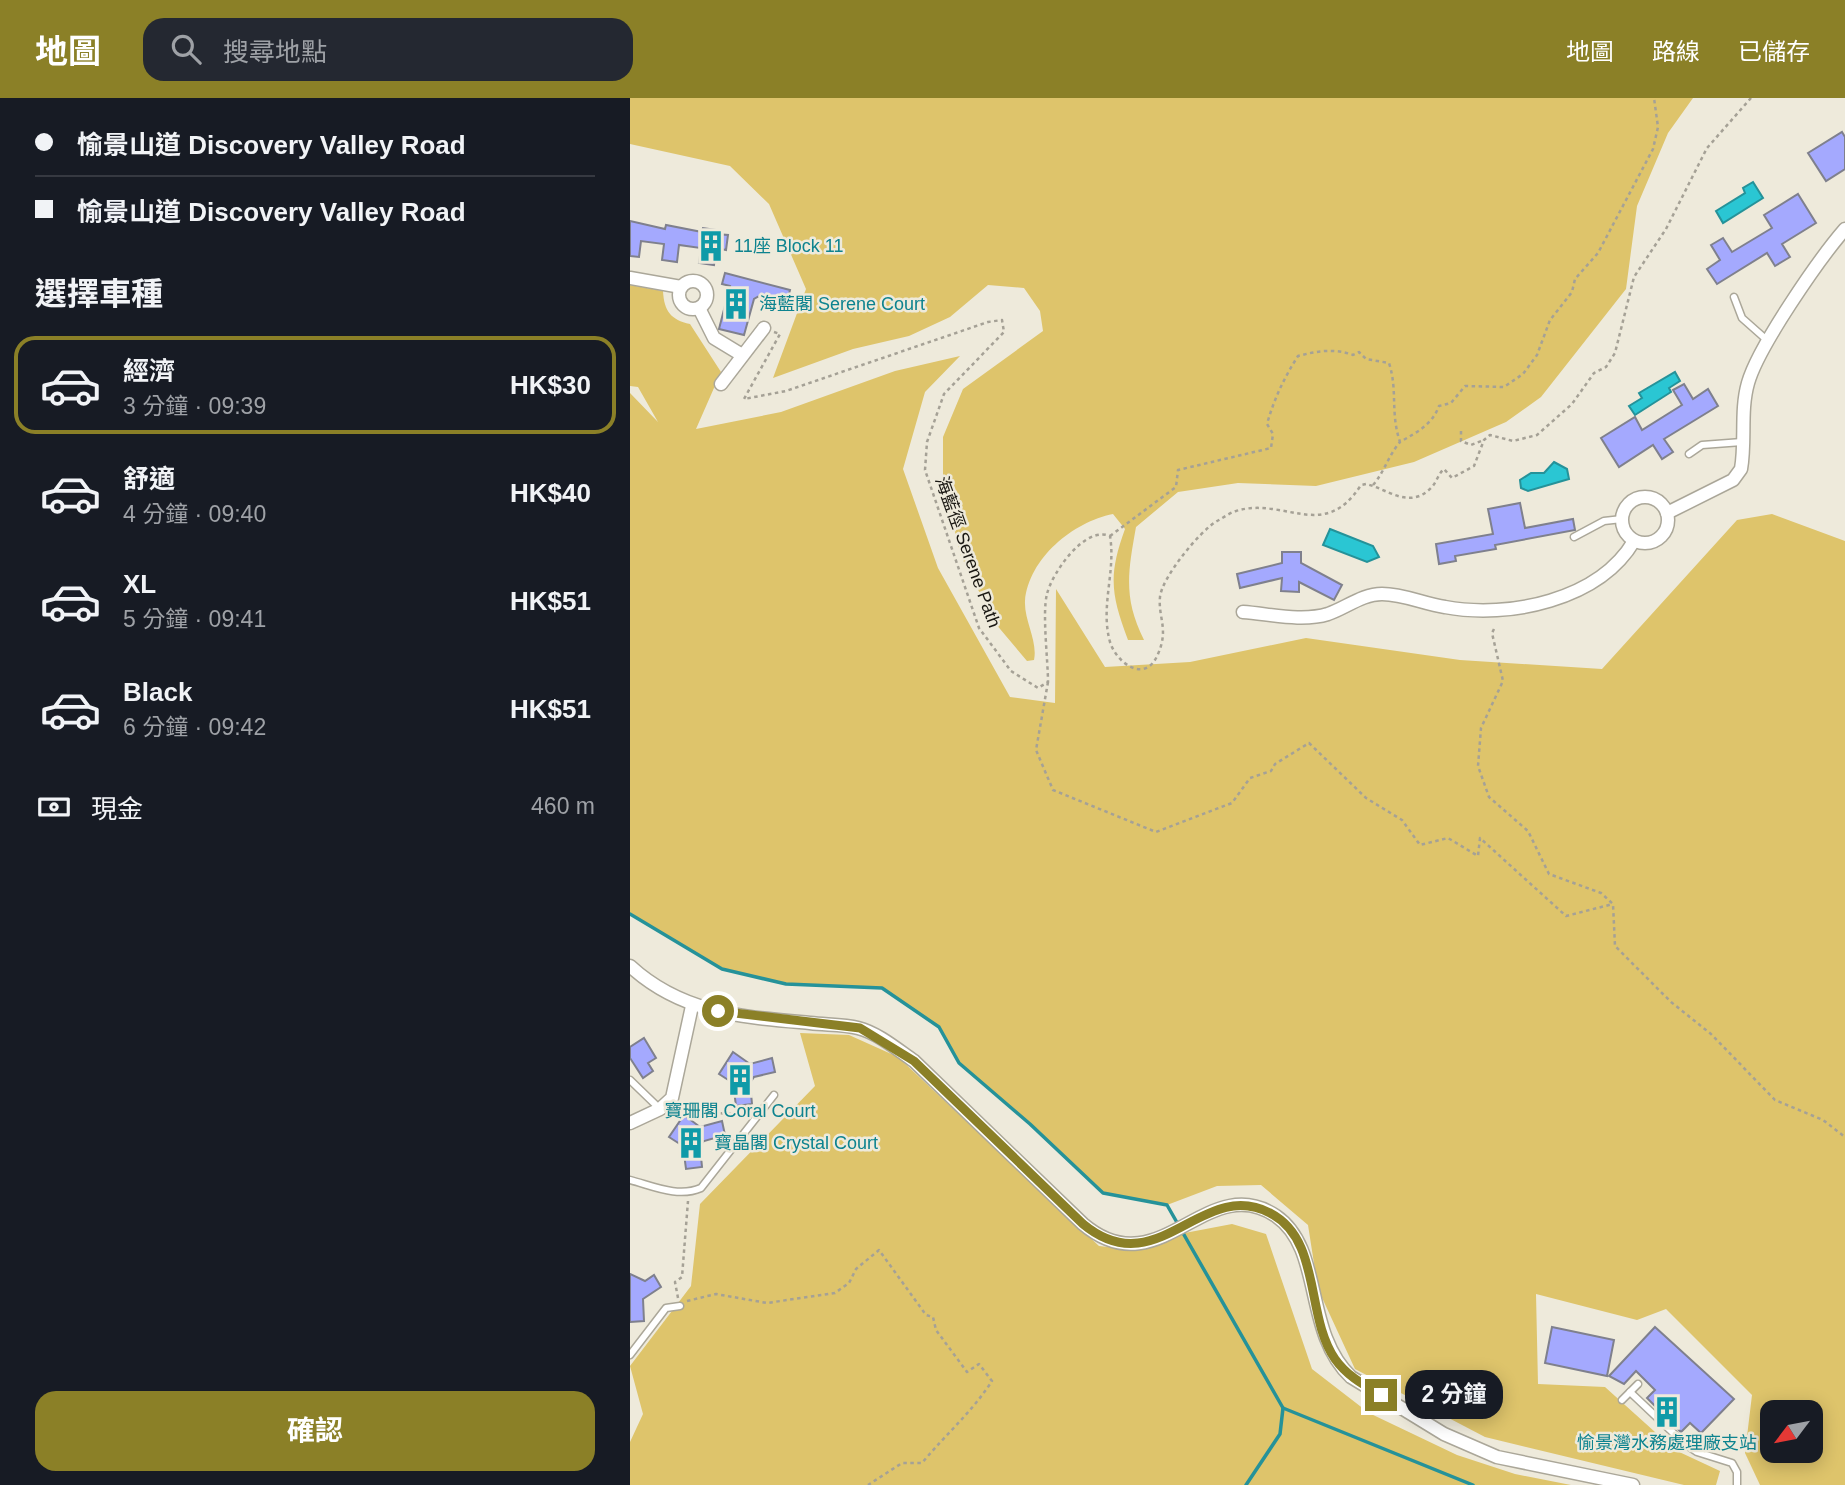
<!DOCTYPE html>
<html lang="zh-TW">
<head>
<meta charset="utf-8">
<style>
	body { margin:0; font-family:Arial,"Noto Sans TC",sans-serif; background:#242831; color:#f1f3f6; height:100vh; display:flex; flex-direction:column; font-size:26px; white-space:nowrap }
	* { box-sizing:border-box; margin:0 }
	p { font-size:23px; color:#9ea1a6 }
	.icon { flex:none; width:38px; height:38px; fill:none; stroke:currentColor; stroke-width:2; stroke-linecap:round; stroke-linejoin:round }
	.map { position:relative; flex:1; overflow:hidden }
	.drawer { display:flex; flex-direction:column; background:#171b24; width:630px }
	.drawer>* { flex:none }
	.banner { display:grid; align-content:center; height:154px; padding:0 35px; background:#171b24 }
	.needle { width:46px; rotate:238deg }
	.controls { position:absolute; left:1130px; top:1302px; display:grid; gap:14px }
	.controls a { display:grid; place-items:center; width:63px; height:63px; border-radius:14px; background:#171b24; box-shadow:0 4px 18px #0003; font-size:35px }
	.end { position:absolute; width:32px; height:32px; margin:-16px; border:9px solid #8b8027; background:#fff; box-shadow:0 0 0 4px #fff }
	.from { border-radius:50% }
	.bubble { position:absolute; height:49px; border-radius:21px; background:#171b24; box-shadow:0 4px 18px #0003; font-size:23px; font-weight:700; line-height:49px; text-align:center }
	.banner b { display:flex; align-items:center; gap:24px; height:66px; font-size:26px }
	.banner b+b { border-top:2px solid #363941 }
	.banner i { width:18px; height:18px; background:#f1f3f6 }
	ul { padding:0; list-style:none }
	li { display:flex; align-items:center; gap:21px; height:98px; margin:0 14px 10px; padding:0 21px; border:4px solid transparent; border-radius:21px }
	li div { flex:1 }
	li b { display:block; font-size:26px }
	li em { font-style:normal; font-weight:700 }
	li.active { border-color:#8b8027 }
	li>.icon { width:63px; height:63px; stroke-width:1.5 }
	h2 { padding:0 35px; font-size:32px; line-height:84px }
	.pay { display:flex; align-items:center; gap:18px; height:77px; padding:0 35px; font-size:26px }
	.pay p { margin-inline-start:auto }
	.primary-button { display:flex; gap:14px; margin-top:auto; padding:14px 35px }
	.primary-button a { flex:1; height:80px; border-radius:21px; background:#8b8027; color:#fff; font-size:28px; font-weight:700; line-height:80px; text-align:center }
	header { display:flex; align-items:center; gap:42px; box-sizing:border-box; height:98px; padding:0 35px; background:#8b8027; color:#fff }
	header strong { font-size:33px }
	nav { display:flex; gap:38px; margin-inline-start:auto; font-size:24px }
	.search { width:490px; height:63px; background:#242831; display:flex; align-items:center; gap:18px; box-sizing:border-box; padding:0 24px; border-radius:21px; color:#9ea1a6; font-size:26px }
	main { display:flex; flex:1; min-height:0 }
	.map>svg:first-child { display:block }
</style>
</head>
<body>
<header>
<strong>地圖</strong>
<div class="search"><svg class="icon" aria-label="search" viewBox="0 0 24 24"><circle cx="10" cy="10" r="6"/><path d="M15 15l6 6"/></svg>搜尋地點</div>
<nav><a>地圖</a><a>路線</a><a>已儲存</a></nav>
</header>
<main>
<section class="drawer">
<div class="banner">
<b><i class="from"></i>愉景山道 Discovery Valley Road</b>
<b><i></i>愉景山道 Discovery Valley Road</b>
</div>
<h2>選擇車種</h2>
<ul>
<li class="active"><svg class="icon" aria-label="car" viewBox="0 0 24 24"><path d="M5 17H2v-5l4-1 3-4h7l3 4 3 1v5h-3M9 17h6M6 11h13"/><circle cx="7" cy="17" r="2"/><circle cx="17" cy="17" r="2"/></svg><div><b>經濟</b><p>3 分鐘 · 09:39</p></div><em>HK$30</em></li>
<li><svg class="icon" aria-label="car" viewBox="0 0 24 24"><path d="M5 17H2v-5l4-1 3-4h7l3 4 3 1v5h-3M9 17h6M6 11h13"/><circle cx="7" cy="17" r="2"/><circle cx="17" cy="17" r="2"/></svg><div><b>舒適</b><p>4 分鐘 · 09:40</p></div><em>HK$40</em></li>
<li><svg class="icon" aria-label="car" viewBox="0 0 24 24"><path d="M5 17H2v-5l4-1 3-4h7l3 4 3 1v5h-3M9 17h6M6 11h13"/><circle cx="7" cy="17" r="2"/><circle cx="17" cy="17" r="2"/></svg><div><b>XL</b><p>5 分鐘 · 09:41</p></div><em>HK$51</em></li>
<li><svg class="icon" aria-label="car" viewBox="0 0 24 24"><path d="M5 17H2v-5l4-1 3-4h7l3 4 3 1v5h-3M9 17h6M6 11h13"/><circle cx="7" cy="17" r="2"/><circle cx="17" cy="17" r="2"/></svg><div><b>Black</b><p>6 分鐘 · 09:42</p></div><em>HK$51</em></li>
</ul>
<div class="pay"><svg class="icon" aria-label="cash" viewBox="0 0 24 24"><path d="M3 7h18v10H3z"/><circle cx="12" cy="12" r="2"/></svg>現金<p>460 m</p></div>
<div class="primary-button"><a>確認</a></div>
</section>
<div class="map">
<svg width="1215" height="1387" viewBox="0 0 1215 1387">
	<rect width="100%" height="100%" fill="#eeeadb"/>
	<g fill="#dec46b" fill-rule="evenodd">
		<path d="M0,0H1063L1038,35L1007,108L996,191L911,299L876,324L784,364L686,388L608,385L548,394L506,429C498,474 493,500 514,542H498C481,496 478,478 495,431L483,416C443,424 399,460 395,503C394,523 408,543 404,562L397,563L365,525L331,458L313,386V339L333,291L413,233L410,213L394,190L358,187L320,219L279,238L223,251L143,280L176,191L139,106L100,68L0,46Z"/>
		<path d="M0,187L33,193C34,213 41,222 60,226L91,274L66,331L151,314L265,273L330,258L295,294L273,371L308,470L380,599L425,605L426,491L475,569L560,564L676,540L830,562L972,571L1107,422L1142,416L1215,443V1387H1130L1115,1355L1122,1297L1036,1211L1007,1222L906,1196L908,1286L975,1289L1045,1352L1090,1373L1086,1387H1054L855,1339L725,1271L688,1191L678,1127L631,1087L587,1088L537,1107L473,1095L400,1026L329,965L309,929L252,890L156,886L92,871L0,816V295L28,324L8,289L0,288ZM1143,1314H1181V1353H1143Z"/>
		<polygon points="170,935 219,937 268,959 469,1148 504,1152 539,1138 602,1126 636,1136 682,1271 739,1315 827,1357 885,1376 941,1387 0,1387 0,1344 13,1316 0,1268 61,1188 70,1106 185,988"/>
	</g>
	<g fill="#2ac6d3" stroke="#259299" stroke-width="2">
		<polygon points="1123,84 1133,100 1093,125 1086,113 1115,95 1113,90"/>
		<polygon points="1045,274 1050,283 1039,290 1041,294 1005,317 999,308 1012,300 1009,295"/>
		<polygon points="924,364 937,371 939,381 898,393 891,390 890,382 901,375 914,375"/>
		<polygon points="700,431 743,448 749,459 737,464 693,447"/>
	</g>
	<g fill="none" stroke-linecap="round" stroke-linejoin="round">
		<g stroke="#259299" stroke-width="3.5">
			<polyline points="0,816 92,871 156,886 252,890 309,929 329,965 400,1026 473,1095 537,1107 653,1310 843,1387"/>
			<polyline points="616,1387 650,1336 653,1310"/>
		</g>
	</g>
	<g fill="#a4a9fe" stroke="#7f808d" stroke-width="2">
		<polygon points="1212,34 1215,39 1215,71 1196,83 1178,55"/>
		<polygon points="1168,96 1186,125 1152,146 1160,159 1145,168 1137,155 1087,186 1077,171 1090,162 1081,147 1093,140 1102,154 1142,130 1134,117"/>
		<polygon points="0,123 35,131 36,127 72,134 73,130 87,132 86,136 98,137 96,152 86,150 84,167 69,165 71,150 49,147 47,164 32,162 34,146 11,143 9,159 0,158"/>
		<polygon points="95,175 160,192 157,204 131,197 124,201 114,237 89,231 100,188 92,186"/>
		<polygon points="1054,286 1063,301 1078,291 1088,308 1034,341 1043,354 1032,361 1023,347 989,369 971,340 1005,319 1012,332 1052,307 1043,292"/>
		<polygon points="890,405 895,430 943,421 945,432 865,447 866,451 825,458 826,463 809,466 806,446 863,436 858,411"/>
		<polygon points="652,454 671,454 671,465 712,487 704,502 669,484 669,494 651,493 652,480 610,490 607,476 652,465"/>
		<polygon points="14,940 26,960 18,965 23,973 13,980 0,960 0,949"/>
		<polygon points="103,954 120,966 142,960 145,974 124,979 120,985 122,1006 106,1008 103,985 89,976"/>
		<polygon points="54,1017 70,1029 92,1023 95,1037 74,1043 70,1048 72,1069 56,1071 53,1048 39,1039"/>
		<polygon points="0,1176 15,1183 24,1177 31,1189 13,1201 14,1223 0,1224"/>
		<polygon points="922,1229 984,1242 977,1278 915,1265"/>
		<polygon points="1025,1229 1104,1301 1071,1335 1060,1325 1051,1334 1017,1300 1025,1292 1006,1273 994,1286 979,1278"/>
	</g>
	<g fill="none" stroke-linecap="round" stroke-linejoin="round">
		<defs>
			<g id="service">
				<polyline points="1104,199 1112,220 1138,243"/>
				<polyline points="1059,356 1072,347 1112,344"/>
				<polyline points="944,439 974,423 992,421"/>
				<polyline points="0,982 30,1011"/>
				<path d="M0,1082C23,1088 48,1100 71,1090L144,997"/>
				<polyline points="0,1257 36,1210 50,1208"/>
				<polyline points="1000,1294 1055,1346 1067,1354 1102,1365 1107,1374 1107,1387"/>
				<polyline points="992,1302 1008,1286"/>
			</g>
			<g id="minor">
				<polyline points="0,180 51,189"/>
				<circle cx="63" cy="197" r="14"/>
				<polyline points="69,210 84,240 112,257"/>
				<polyline points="91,286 134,230"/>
				<circle cx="1015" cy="422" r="23"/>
				<path d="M1037,415L1103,382L1111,371C1116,343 1110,313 1118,285C1128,249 1189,161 1215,131"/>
				<path d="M613,514C640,516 672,524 698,516C716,510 732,496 752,496C774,496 794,506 815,509C879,521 969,502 1004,443"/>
				<path d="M0,868C52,916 113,919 180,925C196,927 213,926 228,930C248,935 268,952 284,963L453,1126C530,1191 576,1071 646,1118C694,1151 673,1234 721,1279L814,1336L867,1359L1003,1387"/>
				<polyline points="0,1025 30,1011 42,1000 62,908"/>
			</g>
		</defs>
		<use href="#service" stroke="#aba799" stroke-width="9"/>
		<use href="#minor" stroke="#aba799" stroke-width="15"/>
		<g stroke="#a5a196" stroke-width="2.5" stroke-dasharray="3.5 3.5" stroke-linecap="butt">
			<path d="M144,234L150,236L114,301L156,293L358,224L372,222L374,234L314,296L297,344L295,372L349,530L381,573L408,590L418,584C418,562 412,515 417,496C422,475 455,427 480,438C486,474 470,508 480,544C487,566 516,586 528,556C539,531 528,520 530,499C532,479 570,433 587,423C593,420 599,415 606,413C654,398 694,445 731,387L736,386C758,391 779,412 801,390C807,384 808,376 814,371L822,380L844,368L854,342L860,337L883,343L907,337L942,306L964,275L976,269L985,255L1004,179L1036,131L1077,50L1121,0"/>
			<polyline points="831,333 831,343 841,347 854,342"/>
			<path d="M743,387C755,373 758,358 770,344"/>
			<path d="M480,438L546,389L548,372L641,350L643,336L637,326C644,301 654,280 668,258C687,253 704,250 723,257L729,254L736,261L759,265C768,293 760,314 770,344C787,334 802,327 809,308L821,305L835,288L874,289L893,276L907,257L920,222L942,194L945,181L968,155L1023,51L1028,29L1024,0"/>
			<polyline points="864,531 862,535 873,583 851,630 848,668 859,699 898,733 919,776 971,795 983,806 985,848 1041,904 1081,936 1145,1002 1193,1022 1215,1039"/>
			<polyline points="418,584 406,652 423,692 526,734 602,705 620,680 641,673 645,666 679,645 736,700 772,722 790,747 818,740 848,758 850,740 936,818 983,806"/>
			<polyline points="51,1005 68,1014 119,1017"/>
			<polyline points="48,1200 45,1184 52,1179 58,1103"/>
			<path d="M57,1203L86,1196L137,1205L205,1195L219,1185L226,1171L249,1152L296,1217L303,1219L306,1232L337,1274L349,1266L362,1283C342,1314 316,1336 292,1365H272L238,1387"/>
		</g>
		<use href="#service" stroke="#fff" stroke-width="6"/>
		<use href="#minor" stroke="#fff" stroke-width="12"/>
	</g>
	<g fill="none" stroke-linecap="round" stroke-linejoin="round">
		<path stroke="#8b8027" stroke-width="9" d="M88,913L230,930L284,963L453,1126C528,1188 571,1079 640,1115C692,1142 675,1218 705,1261C717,1278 734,1287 751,1297"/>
	</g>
	<defs>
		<symbol id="building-bare" viewBox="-9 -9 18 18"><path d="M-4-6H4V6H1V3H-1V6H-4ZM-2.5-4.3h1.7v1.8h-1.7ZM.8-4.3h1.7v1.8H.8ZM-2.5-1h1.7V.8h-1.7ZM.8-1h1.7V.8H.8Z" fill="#0f9aa8" stroke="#eeeadb" stroke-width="2.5" paint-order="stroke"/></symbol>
	</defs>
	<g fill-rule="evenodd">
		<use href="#building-bare" x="59" y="126" width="44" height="44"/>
		<use href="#building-bare" x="84" y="184" width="44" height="44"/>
		<use href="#building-bare" x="88" y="960" width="44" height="44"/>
		<use href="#building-bare" x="39" y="1023" width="44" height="44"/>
		<use href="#building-bare" x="1015" y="1292" width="44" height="44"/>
	</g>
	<g text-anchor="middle" stroke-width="5" stroke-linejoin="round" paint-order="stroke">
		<g font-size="18" fill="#0d838f" stroke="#eeeadb" text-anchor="start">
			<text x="104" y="154">11座 Block 11</text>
			<text x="129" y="212">海藍閣 Serene Court</text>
			<text x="110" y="1019" text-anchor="middle">寶珊閣 Coral Court</text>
			<text x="84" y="1051">寶晶閣 Crystal Court</text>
			<text x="1037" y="1351" text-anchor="middle">愉景灣水務處理廠支站</text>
		</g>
		<g font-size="18" fill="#1a1813" stroke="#eeeadb">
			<text transform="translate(338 454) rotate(70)" y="6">海藍徑 Serene Path</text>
		</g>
	</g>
</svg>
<div class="controls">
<a><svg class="needle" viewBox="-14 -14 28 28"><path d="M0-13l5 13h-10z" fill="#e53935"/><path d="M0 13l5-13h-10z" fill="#9ea1a6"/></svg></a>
</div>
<i class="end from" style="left:88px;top:913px"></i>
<i class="end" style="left:751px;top:1297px"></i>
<div class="bubble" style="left:775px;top:1272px;width:98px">2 分鐘</div>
</div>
</main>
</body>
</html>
